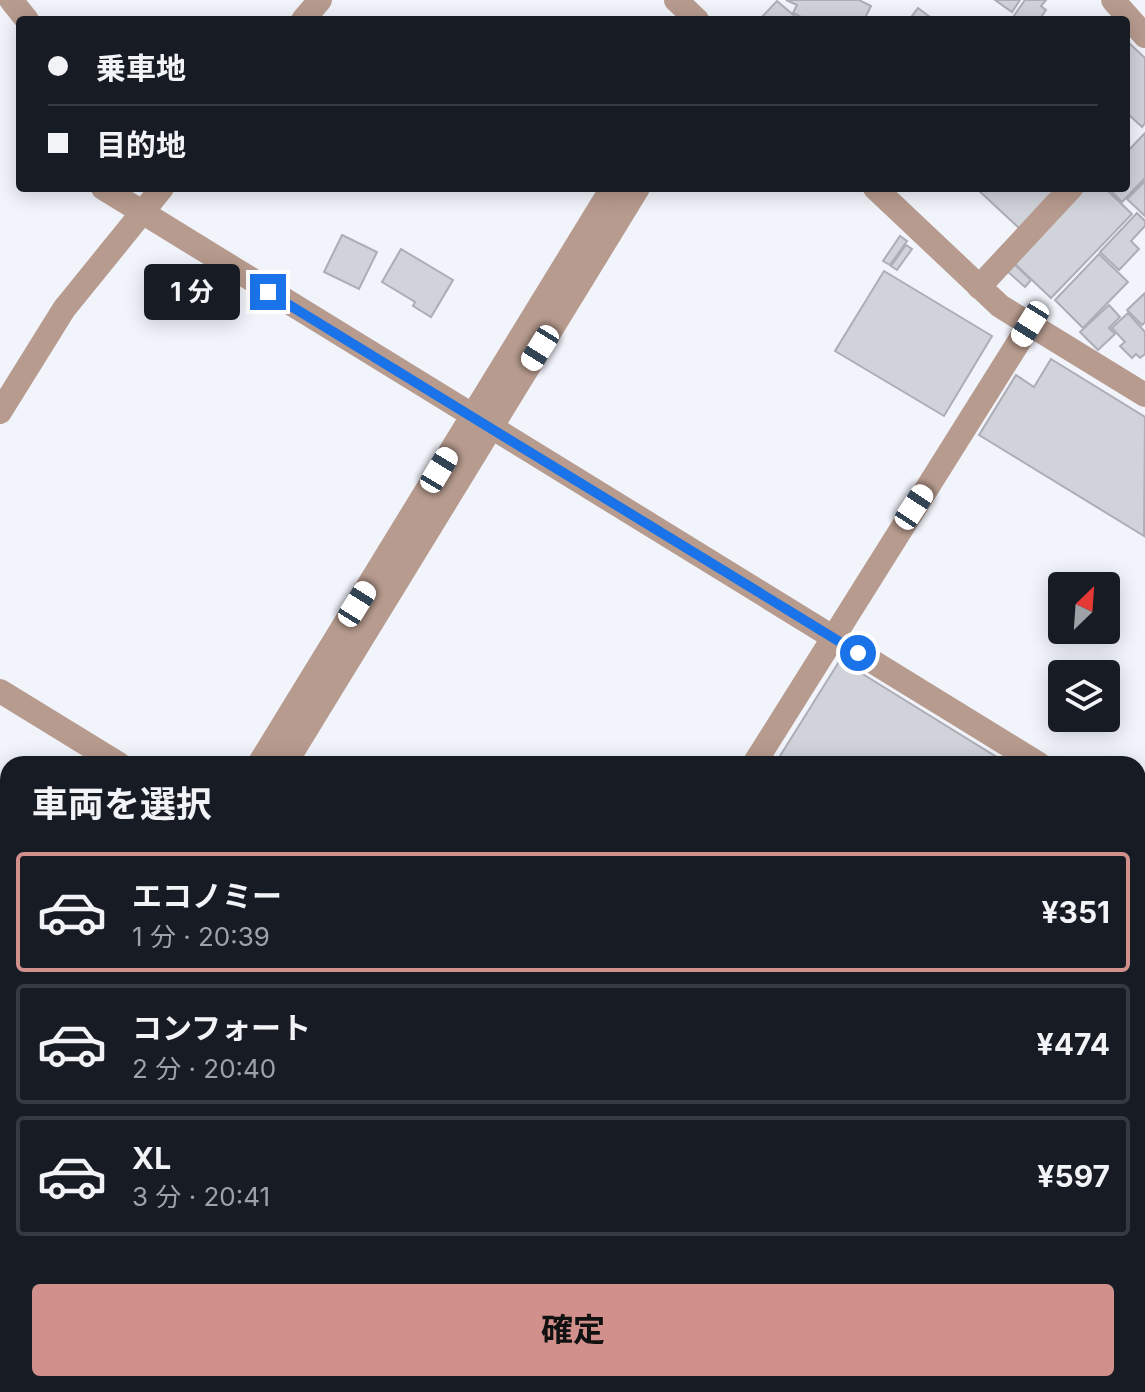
<!DOCTYPE html>
<html lang="ja">
<head>
<meta charset="utf-8">
<style>
	body { margin:0; font-family:Inter,"Noto Sans JP",sans-serif; background:#20242c; color:#f1f3f6; height:100vh; display:flex; flex-direction:column; font-size:30px; white-space:nowrap }
	* { box-sizing:border-box; margin:0 }
	p { font-size:26px; color:#9ea1a6 }
	.icon { flex:none; width:44px; height:44px; fill:none; stroke:currentColor; stroke-width:2; stroke-linecap:round; stroke-linejoin:round }
	.map { position:relative; flex:1; overflow:hidden }
	.side { position:absolute; left:0px; top:756px; width:1146px; height:636px; display:flex; flex-direction:column; background:#171b24; border-radius:24px 24px 0 0; box-shadow:0 4px 20px #0003 }
	.side>* { flex:none }
	.guide { position:absolute; left:16px; top:16px; width:1114px; height:176px; border-radius:8px; box-shadow:0 4px 20px #0003; display:grid; align-content:center; height:176px; padding:0 32px; background:#171b24 }
	.needle { width:52px; rotate:25deg }
	.controls { position:absolute; left:1048px; top:572px; display:grid; gap:16px }
	.controls a { display:grid; place-items:center; width:72px; height:72px; border-radius:8px; background:#171b24; box-shadow:0 4px 20px #0003; font-size:40px }
	.end { position:absolute; width:36px; height:36px; margin:-18px; border:10px solid #1a73e8; background:#fff; box-shadow:0 0 0 4px #fff }
	.from { border-radius:50% }
	.bubble { position:absolute; height:56px; border-radius:8px; background:#171b24; box-shadow:0 4px 20px #0003; font-size:26px; font-weight:700; line-height:56px; text-align:center }
	.car { position:absolute; width:24px; height:48px; margin:-24px -12px; border-radius:10px; box-shadow:0 0 6px 2px #0007; background:linear-gradient(#fff 24%,#345 0 40%,#fff 0 76%,#345 0 86%,#fff 0) }
	.guide b { display:flex; align-items:center; gap:28px; height:76px; font-size:30px }
	.guide b+b { border-top:2px solid #363941 }
	.guide i { width:20px; height:20px; background:#f1f3f6 }
	ul { padding:0; list-style:none }
	li { display:flex; align-items:center; gap:24px; height:120px; margin:0 16px 12px; padding:0 16px; border:4px solid #363941; border-radius:8px }
	li div { flex:1 }
	li b { display:block; font-size:30px }
	li em { font-style:normal; font-weight:700 }
	li.on { border-color:#d1908c }
	li>.icon { width:72px; height:72px; stroke-width:1.5 }
	h2 { padding:0 32px; font-size:36px; line-height:96px }
	.cta { display:flex; gap:16px; margin-top:auto; padding:16px 32px }
	.cta a { flex:1; height:92px; border-radius:8px; background:#d1908c; color:#111; font-size:32px; font-weight:700; line-height:92px; text-align:center }
	.map>svg:first-child { display:block }
</style>
</head>
<body>
<div class="map">
<svg width="1145" height="1392" viewBox="0 0 1145 1392">
	<rect width="100%" height="100%" fill="#f2f4fc"/>
	<g fill="#d1d3db" stroke="#acadb5" stroke-width="2">
		<polygon points="786,0 859,0 871,6 864,20 807,20 793,13 797,5"/>
		<polygon points="995,0 1020,0 1012,12"/>
		<polygon points="1025,0 1046,0 1041,6 1046,10 1039,20 1011,20"/>
		<polygon points="777,1 798,19 797,20 759,20"/>
		<polygon points="918,8 934,20 909,20"/>
		<polygon points="1129,43 1145,58 1145,123 1142,127 1126,112 1126,46"/>
		<polygon points="1145,133 1145,178 1122,202 1108,188 1126,188 1126,153"/>
		<polygon points="1145,181 1145,216 1127,199"/>
		<polygon points="976,188 1057,188 1021,230"/>
		<polygon points="1086,188 1105,188 1132,214 1051,298 1014,263"/>
		<polygon points="1137,213 1145,221 1145,226 1131,241 1139,249 1119,270 1100,252"/>
		<polygon points="342,235 377,252 359,289 324,272"/>
		<polygon points="900,236 907,241 890,265 883,261"/>
		<polygon points="906,245 912,249 897,270 891,266"/>
		<polygon points="401,249 453,280 431,317 413,306 415,302 382,282"/>
		<polygon points="1099,254 1128,282 1083,328 1055,300"/>
		<polygon points="1014,264 1031,280 1025,287 1007,271"/>
		<polygon points="884,271 992,336 944,416 835,351"/>
		<polygon points="1145,293 1145,322 1142,325 1127,310"/>
		<polygon points="1109,305 1120,317 1109,328 1115,334 1098,350 1080,332"/>
		<polygon points="1128,313 1145,332 1145,354 1140,358 1136,354 1132,358 1120,346 1125,342 1112,328"/>
		<polygon points="1051,359 1145,417 1144,536 979,435 1016,375 1034,387"/>
		<polygon points="840,660 1008,764 775,764"/>
		<polygon points="0,1071 8,1076 8,1126 0,1121"/>
	</g>
	<g fill="none" stroke-linecap="round" stroke-linejoin="round">
		<polyline stroke="#8b8c92" stroke-width="5" stroke-dasharray="8 4" stroke-linecap="butt" points="1008,1392 1013,1384"/>
		<g stroke="#b79b8e" stroke-width="24">
			<polyline points="11,0 27,20"/>
			<polyline points="676,0 697,20"/>
			<polyline points="1113,0 1145,36"/>
			<polyline points="303,20 320,0"/>
			<polyline points="103,188 1039,764"/>
			<polyline points="875,188 1000,306 1145,395"/>
			<polyline points="979,287 1071,188"/>
			<polyline points="0,412 64,309 162,188"/>
			<polyline points="0,691 119,764"/>
			<polyline points="259,764 612,188"/>
			<polyline points="285,764 638,188"/>
			<polyline points="754,764 1030,324"/>
			<polyline points="1138,825 1145,829"/>
			<polyline points="1138,907 1145,895"/>
			<polyline points="1138,943 1145,932"/>
			<polyline points="0,1186 8,1173"/>
			<polyline points="0,1226 8,1213"/>
			<polyline points="1138,1248 1145,1265"/>
			<polyline points="789,1384 802,1392"/>
			<polyline points="371,1392 376,1384"/>
			<polyline points="853,1392 857,1384"/>
			<polyline points="970,1392 973,1384"/>
		</g>
	</g>
	<g fill="none" stroke-linecap="round" stroke-linejoin="round">
		<polyline stroke="#1a73e8" stroke-width="10" points="268,292 858,653"/>
	</g>
</svg>
<div class="controls">
<a><svg class="needle" viewBox="-14 -14 28 28"><path d="M0-13l5 13h-10z" fill="#e53935"/><path d="M0 13l5-13h-10z" fill="#9ea1a6"/></svg></a>
<a><svg class="icon" aria-label="layers" viewBox="0 0 24 24"><path d="M12 4l9 5-9 5-9-5zM3 14l9 5 9-5"/></svg></a>
</div>
<i class="end from" style="left:858px;top:653px"></i>
<i class="end" style="left:268px;top:292px"></i>
<div class="bubble" style="left:144px;top:264px;width:96px">1 分</div>
<i class="car" style="left:1030px;top:324px;rotate:212deg"></i>
<i class="car" style="left:540px;top:348px;rotate:212deg"></i>
<i class="car" style="left:439px;top:470px;rotate:31deg"></i>
<i class="car" style="left:914px;top:507px;rotate:33deg"></i>
<i class="car" style="left:357px;top:604px;rotate:32deg"></i>
<div class="guide">
<b><i class="from"></i>乗車地</b>
<b><i></i>目的地</b>
</div>
<section class="side">
<h2>車両を選択</h2>
<ul>
<li class="on"><svg class="icon" aria-label="car" viewBox="0 0 24 24"><path d="M5 17H2v-5l4-1 3-4h7l3 4 3 1v5h-3M9 17h6M6 11h13"/><circle cx="7" cy="17" r="2"/><circle cx="17" cy="17" r="2"/></svg><div><b>エコノミー</b><p>1 分 · 20:39</p></div><em>¥351</em></li>
<li><svg class="icon" aria-label="car" viewBox="0 0 24 24"><path d="M5 17H2v-5l4-1 3-4h7l3 4 3 1v5h-3M9 17h6M6 11h13"/><circle cx="7" cy="17" r="2"/><circle cx="17" cy="17" r="2"/></svg><div><b>コンフォート</b><p>2 分 · 20:40</p></div><em>¥474</em></li>
<li><svg class="icon" aria-label="car" viewBox="0 0 24 24"><path d="M5 17H2v-5l4-1 3-4h7l3 4 3 1v5h-3M9 17h6M6 11h13"/><circle cx="7" cy="17" r="2"/><circle cx="17" cy="17" r="2"/></svg><div><b>XL</b><p>3 分 · 20:41</p></div><em>¥597</em></li>
</ul>
<div class="cta"><a>確定</a></div>
</section>
</div>
</body>
</html>
